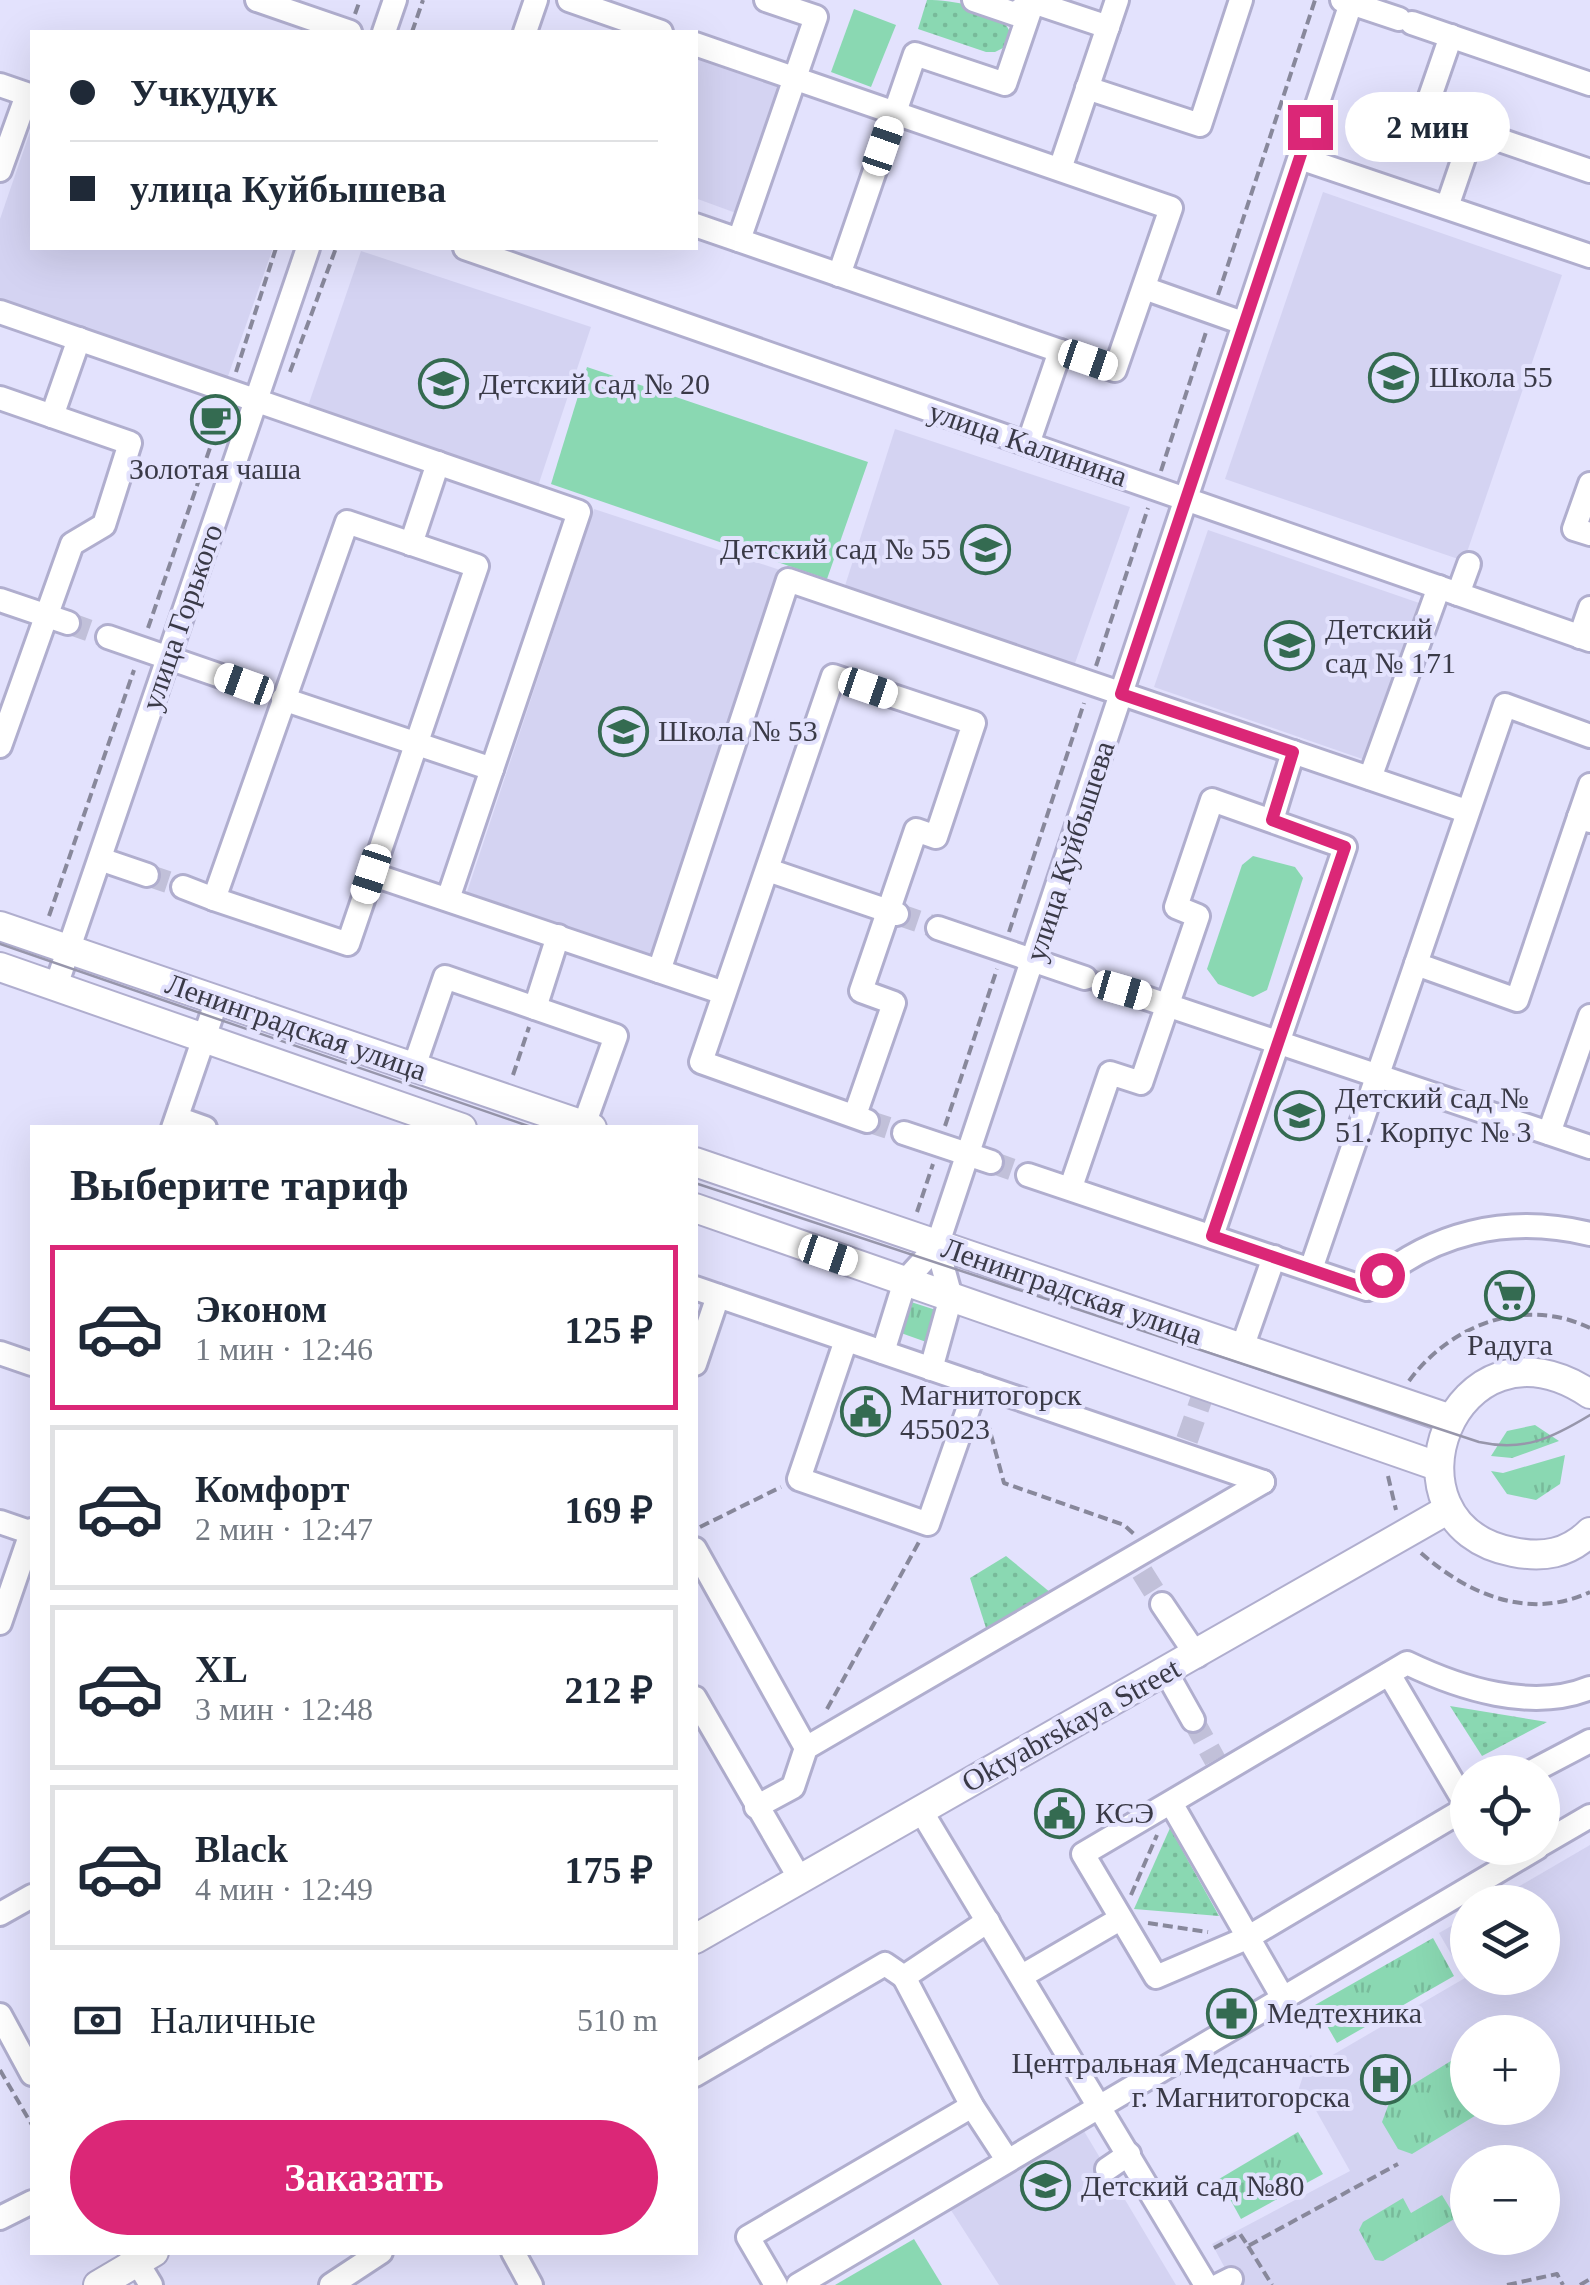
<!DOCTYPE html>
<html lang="ru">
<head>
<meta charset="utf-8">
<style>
	body { margin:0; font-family:Georgia,serif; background:#f6f6f7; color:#1f2937; height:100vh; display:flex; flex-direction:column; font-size:38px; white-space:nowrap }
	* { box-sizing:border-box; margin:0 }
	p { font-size:32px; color:#747a83 }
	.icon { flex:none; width:55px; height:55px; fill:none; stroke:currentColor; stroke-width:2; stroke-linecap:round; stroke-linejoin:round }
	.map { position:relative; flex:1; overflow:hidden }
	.details { position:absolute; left:30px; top:1125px; width:668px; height:1130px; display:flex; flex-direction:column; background:#fff; border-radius:0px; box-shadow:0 10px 40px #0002 }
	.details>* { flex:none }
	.guide { position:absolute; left:30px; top:30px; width:668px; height:220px; border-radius:0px; box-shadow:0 10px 40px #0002; display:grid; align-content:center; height:220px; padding:0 40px; background:#fff }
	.buttons { position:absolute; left:1450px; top:1755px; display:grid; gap:20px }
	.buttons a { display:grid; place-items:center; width:110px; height:110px; border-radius:50%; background:#fff; box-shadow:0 10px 40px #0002; font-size:50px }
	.end { position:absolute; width:45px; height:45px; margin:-22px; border:12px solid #db2777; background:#fff; box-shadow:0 0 0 5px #fff }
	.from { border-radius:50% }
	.bubble { position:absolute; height:70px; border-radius:35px; background:#fff; box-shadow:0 10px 40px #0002; font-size:32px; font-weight:700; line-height:70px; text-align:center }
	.car { position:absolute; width:30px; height:60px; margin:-30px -15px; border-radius:12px; box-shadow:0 0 8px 2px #0007; background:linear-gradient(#fff 24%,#345 0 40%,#fff 0 76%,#345 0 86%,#fff 0) }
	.guide b { display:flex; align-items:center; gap:35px; height:95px; font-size:38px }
	.guide b+b { border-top:2px solid #e0e1e3 }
	.guide i { width:25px; height:25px; background:#1f2937 }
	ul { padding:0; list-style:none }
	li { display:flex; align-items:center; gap:30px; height:165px; margin:0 20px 15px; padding:0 20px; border:5px solid #e0e1e3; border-radius:0px }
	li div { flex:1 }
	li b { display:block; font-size:38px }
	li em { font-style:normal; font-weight:700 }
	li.current { border-color:#db2777 }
	li>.icon { width:90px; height:90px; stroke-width:1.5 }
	h2 { padding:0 40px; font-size:45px; line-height:120px }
	.pay { display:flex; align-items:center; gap:25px; height:110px; padding:0 40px; font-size:38px }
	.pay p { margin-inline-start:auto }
	.button { display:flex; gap:20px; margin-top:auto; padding:20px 40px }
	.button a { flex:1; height:115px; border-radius:60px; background:#db2777; color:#fff; font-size:40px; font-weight:700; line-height:115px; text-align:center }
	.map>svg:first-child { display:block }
</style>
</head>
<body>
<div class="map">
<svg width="1590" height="2285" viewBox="0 0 1590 2285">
	<defs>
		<pattern id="grass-tufts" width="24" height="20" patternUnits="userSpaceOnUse" patternTransform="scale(2.5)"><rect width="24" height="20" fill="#8ad8b2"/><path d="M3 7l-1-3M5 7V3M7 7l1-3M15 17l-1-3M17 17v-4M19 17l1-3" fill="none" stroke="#78ba9a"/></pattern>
		<pattern id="park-dots" width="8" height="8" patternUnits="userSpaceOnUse" patternTransform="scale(2.5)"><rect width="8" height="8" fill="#8ad8b2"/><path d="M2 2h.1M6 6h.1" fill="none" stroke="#78ba9a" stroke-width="1.8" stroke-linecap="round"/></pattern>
	</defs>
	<rect width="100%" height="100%" fill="#e3e2fd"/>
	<g fill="#d4d3f2" fill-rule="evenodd">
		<polygon points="695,52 790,86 744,216 695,198"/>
		<polygon points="31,129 32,248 273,248 227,379 0,300 0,219"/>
		<polygon points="1323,192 1562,275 1464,561 1225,479"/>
		<polygon points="361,251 591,327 537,489 307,409"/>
		<polygon points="895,429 1130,507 1073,669 843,592"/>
		<polygon points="594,509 780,570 653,955 467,892"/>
		<polygon points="1208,530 1425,605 1371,762 1154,687"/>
		<path d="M1590,1845V2285H1234L1212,2244L1350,2171L1314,2107L1295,2100L1310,2055L1324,2060L1465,1978L1439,1933L1467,1917L1468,1978H1542V1902H1492ZM1468,2032H1542V2108H1468ZM1468,2162H1542V2238H1468Z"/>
		<polygon points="1078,2121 1176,2285 999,2285 947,2204"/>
	</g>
	<g fill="url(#grass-tufts)">
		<polygon points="911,1302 939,1311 929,1343 901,1333"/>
		<polygon points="1535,1425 1559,1441 1512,1458 1491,1456 1507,1431"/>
		<polygon points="1565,1455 1560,1484 1536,1500 1507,1494 1491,1471 1503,1473"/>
		<polygon points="1433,1938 1454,1976 1337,2043 1315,2005"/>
		<polygon points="1467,2051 1468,2108 1488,2108 1412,2154 1398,2149 1382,2122 1391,2098"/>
		<polygon points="1298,2132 1323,2174 1241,2219 1219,2179"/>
		<polygon points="1442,2195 1456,2218 1383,2261 1375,2260 1359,2230 1363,2222 1403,2198 1411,2213"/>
	</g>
	<g fill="url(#park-dots)">
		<path d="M927,0C952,0 999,7 1010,32L1003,48L995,52H986L918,29Z"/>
		<polygon points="1006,1556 1051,1593 986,1628 970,1578"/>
		<polygon points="1450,1706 1547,1722 1482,1756"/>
		<polygon points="1170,1828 1219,1916 1134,1909"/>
	</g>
	<g fill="#8ad8b2">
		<polygon points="854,9 896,25 871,87 831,72"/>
		<polygon points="587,367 868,462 827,579 551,484"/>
		<polygon points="1253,856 1295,867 1303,878 1267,990 1253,997 1218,984 1207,969 1242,865"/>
		<polygon points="914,2239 942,2285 835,2285"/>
	</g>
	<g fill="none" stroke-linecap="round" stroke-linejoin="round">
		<g stroke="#c1c0d9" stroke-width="22" stroke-dasharray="22 11" stroke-linecap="butt">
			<polyline points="68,623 108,637"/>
			<polyline points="244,684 283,699"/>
			<polyline points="147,875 183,887"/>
			<polyline points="897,914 938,928"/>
			<polyline points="1085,978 1122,990"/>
			<polyline points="867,1121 904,1133"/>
			<polyline points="991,1162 1028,1175"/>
			<polyline points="1187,1440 1201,1400"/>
			<polyline points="1142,1572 1162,1604"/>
			<polyline points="1193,1720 1215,1760"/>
		</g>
		<defs>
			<g id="minor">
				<polyline points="257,0 350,32"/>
				<polyline points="569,0 661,32"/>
				<polyline points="974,0 1015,14 1033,0"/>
				<polyline points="1342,0 1399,19"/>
				<polyline points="1412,23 1590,84"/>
				<polyline points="384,32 395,0"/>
				<polyline points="525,32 536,0"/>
				<polyline points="1451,36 1424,114 1590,171"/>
				<polyline points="695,44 1171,208 1115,370 695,225"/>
				<polyline points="0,85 32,96"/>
				<polyline points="1087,88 1200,125 1241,0"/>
				<polyline points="1300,158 1590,256"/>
				<polyline points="1060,169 1117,0"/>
				<polyline points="0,170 27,95"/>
				<polyline points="1447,207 1473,131"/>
				<polyline points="739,240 816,17 766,0"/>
				<polyline points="465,248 1590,640"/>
				<polyline points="839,275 915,54 1005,84 1033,2 1108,27"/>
				<polyline points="1144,288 1243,323"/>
				<polyline points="0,312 579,512 448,899"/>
				<polyline points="0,398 130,443 104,525 72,544 0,746"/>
				<polyline points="52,416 79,339"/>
				<polyline points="1028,444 1060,351"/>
				<polyline points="1590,484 1574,529 1590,534"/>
				<polygon points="347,522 477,566 348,944 214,899"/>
				<polyline points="411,544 438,463"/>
				<polyline points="1458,594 1469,564"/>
				<polyline points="0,600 68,623"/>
				<polyline points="108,637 244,684"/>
				<polyline points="1580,637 1590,608"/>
				<polyline points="283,699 492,769"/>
				<polyline points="1370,778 1439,587"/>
				<polyline points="1579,817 1590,785"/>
				<polyline points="1272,820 1293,752"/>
				<polyline points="100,859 147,875"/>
				<polyline points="768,870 897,914"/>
				<polyline points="371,874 724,993"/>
				<polyline points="183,887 214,899"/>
				<polyline points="938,928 1085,978"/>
				<polyline points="1416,964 1517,1000 1579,817 1590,821"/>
				<polyline points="659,971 788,580 1466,811"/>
				<polyline points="56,986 308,248"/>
				<polyline points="1122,990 1590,1147"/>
				<polyline points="535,1008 558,936"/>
				<polyline points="414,1067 445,977 616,1036 584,1125"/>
				<polyline points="855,1115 894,1003 861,991 916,830 936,837 974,723 833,676 701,1062 867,1121"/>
				<polyline points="177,1118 205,1128"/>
				<polyline points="173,1128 217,1000"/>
				<polyline points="904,1133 991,1162"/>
				<polyline points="1549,1133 1590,1016"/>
				<path d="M1028,1175L1367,1289C1430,1232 1508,1214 1590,1234"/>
				<polyline points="1071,1187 1110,1073 1141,1083 1198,916 1176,907 1212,800 1345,847 1212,1236"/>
				<polyline points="1311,1269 1505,705 1590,736"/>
				<polyline points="695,1288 1263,1482"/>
				<polyline points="846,1340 799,1479 928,1524 977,1384"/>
				<polyline points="1242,1348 1274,1257"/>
				<polyline points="883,1352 905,1281 937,1246 1352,0"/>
				<polyline points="0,1353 32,1364"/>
				<polyline points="695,1364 718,1296"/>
				<polyline points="931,1369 951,1297 937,1246"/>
				<polyline points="0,1522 32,1533"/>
				<polyline points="695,1549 806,1748"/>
				<polyline points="1162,1604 1197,1656"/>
				<polyline points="0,1623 32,1530"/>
				<polyline points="1166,1672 1193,1720"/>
				<polyline points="1389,1674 1468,1808"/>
				<polyline points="695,1698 800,1879"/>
				<polyline points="1531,1772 1590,1741"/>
				<polyline points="1171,1803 1283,1998"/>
				<polyline points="756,1807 793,1787 806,1748 1263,1482"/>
				<path d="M1468,1807L1247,1938L1156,1977L1083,1854L1407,1663C1459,1688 1532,1712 1590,1688"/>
				<polyline points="920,1809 1206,2285"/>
				<polyline points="1542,1844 1590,1816"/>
				<polyline points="0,1914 32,1896"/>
				<polyline points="1022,1976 1120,1919"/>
				<polyline points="904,1977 972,2106 1006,2158"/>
				<polyline points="0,2015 32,2074"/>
				<polyline points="695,2075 885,1964 904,1977 988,1921"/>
				<polyline points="1107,2169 1129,2154"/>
				<polyline points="0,2218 32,2202"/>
				<polyline points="131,2252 151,2285"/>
				<polyline points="513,2252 531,2285"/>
				<polyline points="331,2285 381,2252"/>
				<polyline points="776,2285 748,2237 972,2106"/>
				<polyline points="798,2285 1537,1848"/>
				<polyline points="1219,2285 1231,2279"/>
			</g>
			<g id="major">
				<polyline points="0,926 592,1128"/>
				<polyline points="0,967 462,1128"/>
				<polyline points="695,1162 1448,1418"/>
				<polyline points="695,1208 1437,1466"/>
				<path d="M1590,1394C1453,1303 1372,1525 1513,1552C1543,1558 1568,1554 1590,1532"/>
				<polyline points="695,1939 1447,1510"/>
				<polyline points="98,2285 154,2252"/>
			</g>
		</defs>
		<use href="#minor" stroke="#b0aece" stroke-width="28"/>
		<use href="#major" stroke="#b0aece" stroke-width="32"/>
		<g stroke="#88889b" stroke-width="4" stroke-dasharray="10 5" stroke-linecap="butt">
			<polyline points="355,14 360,0"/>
			<polyline points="412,32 423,0"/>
			<polyline points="1218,295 1315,0"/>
			<polyline points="236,372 276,248"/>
			<polyline points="290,372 336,248"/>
			<polyline points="1161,471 1206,332"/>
			<polyline points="148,628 223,410"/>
			<polyline points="1096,666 1148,508"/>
			<polyline points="49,916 134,670"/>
			<polyline points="1009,932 1084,703"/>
			<polyline points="513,1075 529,1027"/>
			<polyline points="945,1126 997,969"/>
			<polyline points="917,1212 933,1164"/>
			<path d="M1409,1381C1450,1325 1524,1296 1590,1328"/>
			<polyline points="987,1420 1004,1483 1124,1525 1134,1534"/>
			<polyline points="1388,1476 1396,1510"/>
			<polyline points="700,1527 781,1487"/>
			<path d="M1421,1553C1468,1594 1528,1621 1590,1592"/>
			<polyline points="827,1709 919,1542"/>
			<polyline points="1131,1895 1157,1835"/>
			<polyline points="1148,1923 1208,1932"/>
			<polyline points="0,2070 32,2125"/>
			<polyline points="1248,2246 1272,2285"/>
			<polyline points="1214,2248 1240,2234 1248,2246 1398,2164"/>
			<polyline points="1507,2285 1557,2274 1563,2285"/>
			<polyline points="1580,2285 1590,2279"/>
		</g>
		<use href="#minor" stroke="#fff" stroke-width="22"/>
		<use href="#major" stroke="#fff" stroke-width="28"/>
		<g stroke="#9796ab" stroke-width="2.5">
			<polyline points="0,944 534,1128"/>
			<path d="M695,1183L1479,1442C1524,1452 1552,1438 1590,1415"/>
		</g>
	</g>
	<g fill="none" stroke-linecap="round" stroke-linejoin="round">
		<polyline stroke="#db2777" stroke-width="12" points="1310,127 1121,694 1293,752 1272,820 1345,847 1212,1236 1367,1289 1382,1275"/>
	</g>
	<defs>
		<symbol id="school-ring" viewBox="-11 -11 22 22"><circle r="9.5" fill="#e3e2fd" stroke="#346b51" stroke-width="1.5"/><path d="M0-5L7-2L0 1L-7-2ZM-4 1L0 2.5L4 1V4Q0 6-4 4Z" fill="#346b51"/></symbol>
		<symbol id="cafe-ring" viewBox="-11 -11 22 22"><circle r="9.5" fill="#e3e2fd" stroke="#346b51" stroke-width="1.5"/><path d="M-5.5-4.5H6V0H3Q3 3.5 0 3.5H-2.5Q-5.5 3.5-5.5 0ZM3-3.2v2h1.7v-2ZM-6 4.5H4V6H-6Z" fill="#346b51"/></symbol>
		<symbol id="supermarket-ring" viewBox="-11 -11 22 22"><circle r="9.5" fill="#e3e2fd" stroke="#346b51" stroke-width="1.5"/><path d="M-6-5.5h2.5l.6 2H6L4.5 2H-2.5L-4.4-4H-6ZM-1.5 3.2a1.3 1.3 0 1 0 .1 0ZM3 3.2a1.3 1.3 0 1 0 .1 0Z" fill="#346b51"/></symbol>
		<symbol id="civic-ring" viewBox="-11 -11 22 22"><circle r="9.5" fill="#e3e2fd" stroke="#346b51" stroke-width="1.5"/><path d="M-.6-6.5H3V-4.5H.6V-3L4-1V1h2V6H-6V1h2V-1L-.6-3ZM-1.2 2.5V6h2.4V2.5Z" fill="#346b51"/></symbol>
		<symbol id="pharmacy-ring" viewBox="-11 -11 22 22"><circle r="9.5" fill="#e3e2fd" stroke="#346b51" stroke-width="1.5"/><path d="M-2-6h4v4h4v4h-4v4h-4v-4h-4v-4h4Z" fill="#346b51"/></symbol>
		<symbol id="hospital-ring" viewBox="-11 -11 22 22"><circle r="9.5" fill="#e3e2fd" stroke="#346b51" stroke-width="1.5"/><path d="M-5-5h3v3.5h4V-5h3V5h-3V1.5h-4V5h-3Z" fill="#346b51"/></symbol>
	</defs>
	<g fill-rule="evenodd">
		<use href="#school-ring" x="1366" y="350" width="55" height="55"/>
		<use href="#school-ring" x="416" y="356" width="55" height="55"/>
		<use href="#cafe-ring" x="188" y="392" width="55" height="55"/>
		<use href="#school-ring" x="958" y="522" width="55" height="55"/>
		<use href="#school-ring" x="1262" y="618" width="55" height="55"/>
		<use href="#school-ring" x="596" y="704" width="55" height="55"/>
		<use href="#school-ring" x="1272" y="1088" width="55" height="55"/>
		<use href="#supermarket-ring" x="1482" y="1268" width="55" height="55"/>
		<use href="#civic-ring" x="838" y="1384" width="55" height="55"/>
		<use href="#civic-ring" x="1032" y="1786" width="55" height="55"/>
		<use href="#pharmacy-ring" x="1204" y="1986" width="55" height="55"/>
		<use href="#hospital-ring" x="1358" y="2052" width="55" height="55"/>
		<use href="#school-ring" x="1018" y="2158" width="55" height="55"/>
	</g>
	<g text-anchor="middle" stroke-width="8" stroke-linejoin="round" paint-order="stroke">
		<g font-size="30" fill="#3a3a47" stroke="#e3e2fd" text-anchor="start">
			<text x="1429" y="387">Школа 55</text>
			<text x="479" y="394">Детский сад № 20</text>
			<text x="215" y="479" text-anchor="middle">Золотая чаша</text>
			<text x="951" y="559" text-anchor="end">Детский сад № 55</text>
			<text x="1325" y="639">Детский<tspan x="1325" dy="34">сад № 171</tspan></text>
			<text x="658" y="741">Школа № 53</text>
			<text x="1335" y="1108">Детский сад №<tspan x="1335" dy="34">51. Корпус № 3</tspan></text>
			<text x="1510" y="1355" text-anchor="middle">Радуга</text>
			<text x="900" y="1405">Магнитогорск<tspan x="900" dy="34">455023</tspan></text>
			<text x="1095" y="1823">КСЭ</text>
			<text x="1267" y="2023">Медтехника</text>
			<text x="1350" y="2073" text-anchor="end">Центральная Медсанчасть<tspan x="1350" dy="34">г. Магнитогорска</tspan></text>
			<text x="1081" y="2196">Детский сад №80</text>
		</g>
		<g font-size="30" fill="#3a3a47" stroke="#e3e2fd">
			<text transform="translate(1028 444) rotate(19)" y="10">улица Калинина</text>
			<text transform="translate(182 617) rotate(-71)" y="10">улица Горького</text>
			<text transform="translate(1070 851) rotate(-72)" y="10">улица Куйбышева</text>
			<text transform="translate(296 1027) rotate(19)" y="10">Ленинградская улица</text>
			<text transform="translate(1072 1291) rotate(19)" y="10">Ленинградская улица</text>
			<text transform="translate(1071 1725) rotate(-29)" y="10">Oktyabrskaya Street</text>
		</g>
	</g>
</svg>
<div class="buttons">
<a><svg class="icon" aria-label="locate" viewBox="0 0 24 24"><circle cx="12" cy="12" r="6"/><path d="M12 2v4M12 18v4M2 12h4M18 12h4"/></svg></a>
<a><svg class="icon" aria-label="layers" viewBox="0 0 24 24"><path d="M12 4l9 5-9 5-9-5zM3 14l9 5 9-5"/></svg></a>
<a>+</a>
<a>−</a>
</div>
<i class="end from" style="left:1382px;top:1275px"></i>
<i class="end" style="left:1310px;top:127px"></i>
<div class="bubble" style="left:1345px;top:92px;width:165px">2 мин</div>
<i class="car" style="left:883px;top:146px;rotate:19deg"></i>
<i class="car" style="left:1088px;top:360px;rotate:109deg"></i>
<i class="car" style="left:244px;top:684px;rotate:290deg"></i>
<i class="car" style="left:868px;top:688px;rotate:109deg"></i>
<i class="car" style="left:371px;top:874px;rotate:198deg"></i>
<i class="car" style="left:1122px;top:990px;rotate:106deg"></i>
<i class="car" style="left:828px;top:1255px;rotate:109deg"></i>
<div class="guide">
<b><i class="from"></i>Учкудук</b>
<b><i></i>улица Куйбышева</b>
</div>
<section class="details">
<h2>Выберите тариф</h2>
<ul>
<li class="current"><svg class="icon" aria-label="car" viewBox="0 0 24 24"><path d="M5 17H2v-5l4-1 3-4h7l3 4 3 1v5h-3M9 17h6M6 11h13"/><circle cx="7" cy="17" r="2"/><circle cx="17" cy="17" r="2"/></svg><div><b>Эконом</b><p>1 мин · 12:46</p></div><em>125 ₽</em></li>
<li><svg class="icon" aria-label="car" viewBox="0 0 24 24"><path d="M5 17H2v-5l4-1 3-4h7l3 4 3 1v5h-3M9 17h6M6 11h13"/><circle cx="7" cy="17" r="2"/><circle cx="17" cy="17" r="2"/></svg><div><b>Комфорт</b><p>2 мин · 12:47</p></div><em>169 ₽</em></li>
<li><svg class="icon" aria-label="car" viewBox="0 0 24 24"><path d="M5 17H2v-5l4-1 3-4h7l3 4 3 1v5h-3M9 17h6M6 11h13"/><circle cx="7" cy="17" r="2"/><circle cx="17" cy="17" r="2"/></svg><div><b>XL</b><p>3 мин · 12:48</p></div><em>212 ₽</em></li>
<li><svg class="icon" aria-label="car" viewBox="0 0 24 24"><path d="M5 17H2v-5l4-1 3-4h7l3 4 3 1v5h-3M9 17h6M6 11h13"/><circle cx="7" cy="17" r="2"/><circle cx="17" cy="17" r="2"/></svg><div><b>Black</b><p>4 мин · 12:49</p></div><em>175 ₽</em></li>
</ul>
<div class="pay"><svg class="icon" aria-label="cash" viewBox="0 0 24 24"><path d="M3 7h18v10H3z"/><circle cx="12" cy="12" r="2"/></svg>Наличные<p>510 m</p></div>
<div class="button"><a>Заказать</a></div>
</section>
</div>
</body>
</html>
